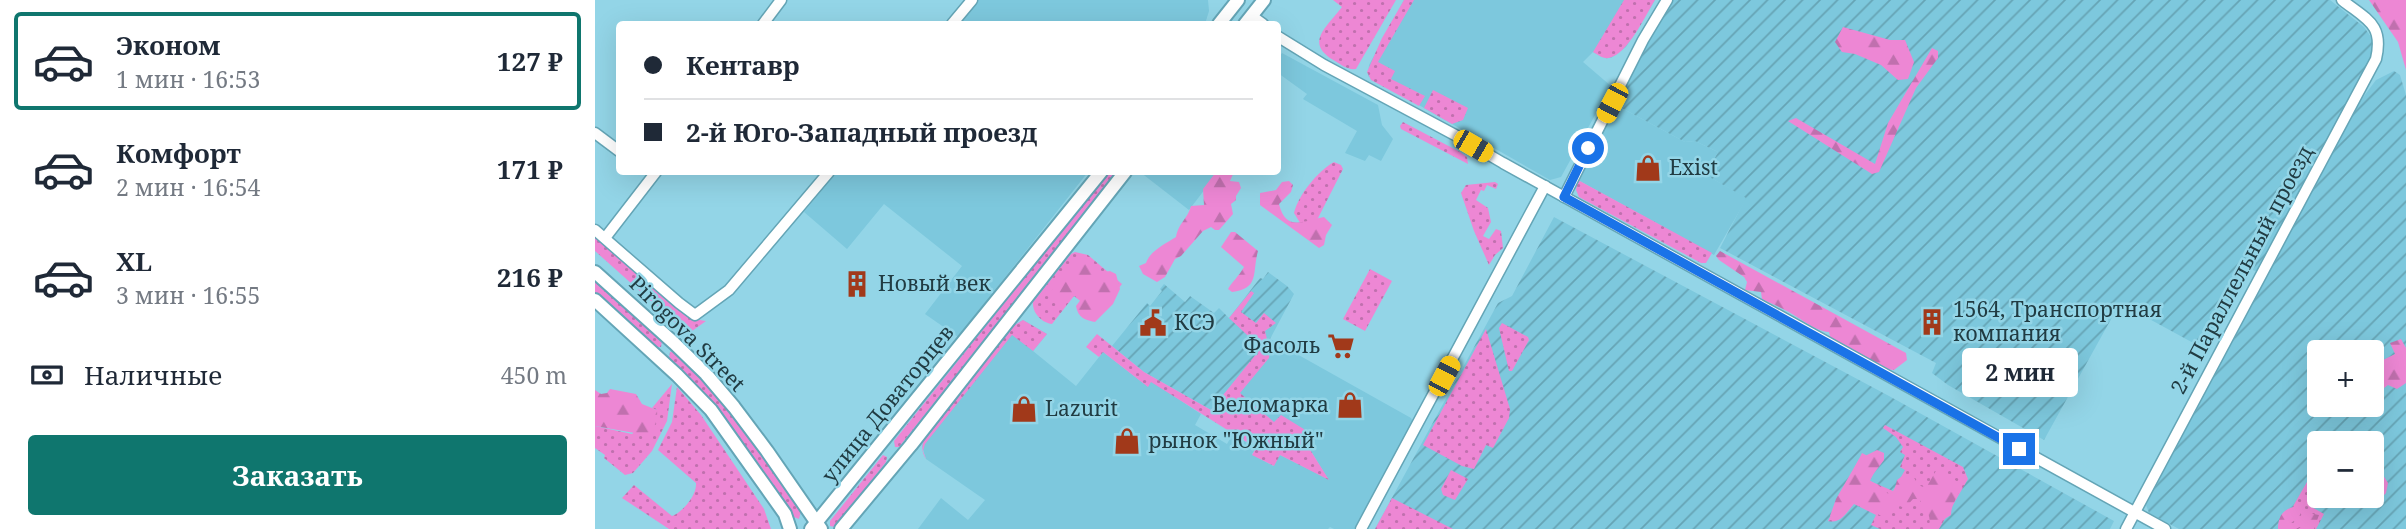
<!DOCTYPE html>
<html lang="ru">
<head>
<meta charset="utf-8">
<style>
	body { margin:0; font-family:"Noto Serif",serif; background:#f2f2f3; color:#1f2937; height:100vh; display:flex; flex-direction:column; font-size:26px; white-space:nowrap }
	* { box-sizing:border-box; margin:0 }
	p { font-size:23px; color:#747a83 }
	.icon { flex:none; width:38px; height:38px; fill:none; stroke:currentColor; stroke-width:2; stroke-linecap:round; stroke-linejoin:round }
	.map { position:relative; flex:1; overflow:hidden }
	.drawer { display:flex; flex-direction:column; background:#fff; width:595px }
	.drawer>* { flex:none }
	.banner { position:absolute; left:21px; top:21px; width:665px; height:154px; border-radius:7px; box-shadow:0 7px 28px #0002; display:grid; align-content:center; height:154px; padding:0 28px; background:#fff }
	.buttons { position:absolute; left:1712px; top:340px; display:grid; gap:14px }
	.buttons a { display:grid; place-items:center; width:77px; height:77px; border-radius:7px; background:#fff; box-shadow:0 7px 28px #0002; font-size:35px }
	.end { position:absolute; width:32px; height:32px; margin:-16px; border:9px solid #1a73e8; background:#fff; box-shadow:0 0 0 4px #fff }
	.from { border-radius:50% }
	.bubble { position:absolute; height:49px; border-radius:7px; background:#fff; box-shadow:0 7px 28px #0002; font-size:23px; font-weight:700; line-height:49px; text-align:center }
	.car { position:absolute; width:21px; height:42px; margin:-21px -10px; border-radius:9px; box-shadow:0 0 5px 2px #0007; background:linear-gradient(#f5c518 24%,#345 0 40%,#f5c518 0 76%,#345 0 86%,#f5c518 0) }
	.banner b { display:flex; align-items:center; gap:24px; height:66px; font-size:26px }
	.banner b+b { border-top:2px solid #e0e1e3 }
	.banner i { width:18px; height:18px; background:#1f2937 }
	ul { padding:12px 0 0; list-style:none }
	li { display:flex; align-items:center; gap:21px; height:98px; margin:0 14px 10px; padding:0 14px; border:4px solid transparent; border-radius:7px }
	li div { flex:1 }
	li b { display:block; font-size:26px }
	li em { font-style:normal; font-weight:700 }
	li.on { border-color:#0f766e }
	li>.icon { width:63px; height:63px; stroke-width:1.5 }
	.pay { display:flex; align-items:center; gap:18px; height:77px; padding:0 28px; font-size:26px }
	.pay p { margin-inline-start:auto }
	.button { display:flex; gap:14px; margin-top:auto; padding:14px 28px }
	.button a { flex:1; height:80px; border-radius:7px; background:#0f766e; color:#fff; font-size:28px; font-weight:700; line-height:80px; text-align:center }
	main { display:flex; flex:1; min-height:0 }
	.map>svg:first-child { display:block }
</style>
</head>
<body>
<main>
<section class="drawer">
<ul>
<li class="on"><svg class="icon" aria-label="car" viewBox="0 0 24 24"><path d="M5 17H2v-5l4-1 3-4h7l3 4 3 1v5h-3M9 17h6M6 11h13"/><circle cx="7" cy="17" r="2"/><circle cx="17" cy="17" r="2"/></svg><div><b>Эконом</b><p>1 мин · 16:53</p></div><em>127 ₽</em></li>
<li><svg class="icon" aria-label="car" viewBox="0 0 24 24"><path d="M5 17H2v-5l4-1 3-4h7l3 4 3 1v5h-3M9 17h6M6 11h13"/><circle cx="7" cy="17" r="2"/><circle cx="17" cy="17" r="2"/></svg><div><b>Комфорт</b><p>2 мин · 16:54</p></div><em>171 ₽</em></li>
<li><svg class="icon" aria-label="car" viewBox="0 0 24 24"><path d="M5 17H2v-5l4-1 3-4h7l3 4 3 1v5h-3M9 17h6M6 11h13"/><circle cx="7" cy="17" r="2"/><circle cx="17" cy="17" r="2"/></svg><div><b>XL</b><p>3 мин · 16:55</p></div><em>216 ₽</em></li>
</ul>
<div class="pay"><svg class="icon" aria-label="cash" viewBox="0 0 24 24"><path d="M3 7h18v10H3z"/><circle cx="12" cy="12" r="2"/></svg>Наличные<p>450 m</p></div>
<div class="button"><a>Заказать</a></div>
</section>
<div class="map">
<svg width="1811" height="529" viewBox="0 0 1811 529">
	<defs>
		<pattern id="industrial-furrows" width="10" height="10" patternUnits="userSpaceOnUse" patternTransform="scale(1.75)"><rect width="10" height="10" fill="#7dc8dd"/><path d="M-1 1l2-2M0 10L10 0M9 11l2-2" fill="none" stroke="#66a4b5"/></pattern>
		<pattern id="grass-dots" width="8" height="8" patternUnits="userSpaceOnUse" patternTransform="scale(1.75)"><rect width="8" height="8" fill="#ed87d4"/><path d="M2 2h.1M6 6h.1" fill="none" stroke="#c070ae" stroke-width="1.8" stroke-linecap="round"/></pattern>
		<pattern id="forest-firs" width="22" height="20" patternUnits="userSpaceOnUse" patternTransform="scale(1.75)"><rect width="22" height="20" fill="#ed87d4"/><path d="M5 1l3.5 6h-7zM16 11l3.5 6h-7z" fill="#c070ae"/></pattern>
	</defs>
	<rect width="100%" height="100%" fill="#93d5e7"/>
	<g fill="#7dc8dd">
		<polygon points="381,0 613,0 614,11 610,24 362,24"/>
		<polygon points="809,0 1060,0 1031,47 1016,58 1008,57 998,52 988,62 1016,86 966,177 955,180 773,76 774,65"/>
		<polygon points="687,53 783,105 787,125 798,139 786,161 774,155 770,161 750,153 762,131 708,99 712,94 683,73 683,59"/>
		<polygon points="1021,105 1090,142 1100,141 1123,152 1111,175 1152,198 1119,255 983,180"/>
		<polygon points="242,172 493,172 363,337 330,314 367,266 289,204 252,249 209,212"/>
		<polygon points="545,172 623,172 594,210"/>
		<polygon points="428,320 452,334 438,351 481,386 508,352 552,386 556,381 606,414 600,425 632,444 637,435 643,437 661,448 657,454 678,466 685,455 733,479 714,448 677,425 633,388 675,339 816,418 819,424 759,529 739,529 735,527 733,529 323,529 346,498 373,520 390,500 331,459 327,446 333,432 418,326"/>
	</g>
	<g fill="url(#industrial-furrows)" fill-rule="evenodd">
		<polygon points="1077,0 1735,0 1769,27 1781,44 1778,55 1663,272 1655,269 1613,351 1525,303 1449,440 1353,385 1337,373 1341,363 1125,248 1151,198 1111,175 1123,152 1100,141 1090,142 1021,105 1046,52"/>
		<path d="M1799,71L1805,75L1811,95V529H1584L1554,513L1551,505L1553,501L1766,100L1781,80ZM1724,352H1776V404H1724ZM1724,443H1776V495H1724Z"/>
		<polygon points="959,217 1294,396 1519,521 1515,529 780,529 903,303 917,296"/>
		<polygon points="673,272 692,286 699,294 675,339 616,410 549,372 517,346 552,303 555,306 567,291 565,289 569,284 590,302 595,296 619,313 624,308 634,318 665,278 668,279"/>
	</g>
	<g fill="url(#grass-dots)">
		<path d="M738,0H801L761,69C752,70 747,65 740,61C709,43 731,28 747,7Z"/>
		<polygon points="809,0 819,0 783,62 800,71 796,79 830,96 824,106 776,80 772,72 787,38"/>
		<path d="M1029,0H1060C1050,16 1033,54 1014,58C1008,59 1003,55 998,52Z"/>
		<polygon points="838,90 873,108 868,120 857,124 829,108"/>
		<polygon points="808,122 865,152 872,157 873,164 806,129 805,126"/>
		<path d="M739,162L746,165L748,169L721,222L707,226L699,213C703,195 723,171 739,162Z"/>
		<polygon points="514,172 523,172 304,447 300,447 299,441"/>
		<polygon points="983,180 1117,253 1111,263 1106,263 984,197 981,190"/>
		<polygon points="900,182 903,184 901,189 892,185 889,191 886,190 881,200 893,208 896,222 888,236 894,239 901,229 906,231 908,248 900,255 894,265 879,231 866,193 871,185"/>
		<polygon points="0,235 98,319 111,321 93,334 0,251"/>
		<path d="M480,252L493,255L527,284L503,315L479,296L457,324C447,323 437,313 438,302L476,254Z"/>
		<polygon points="775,269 797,281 770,331 748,319"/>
		<polygon points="0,280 67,341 66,347 60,347 0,294"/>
		<polygon points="656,291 659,293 646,312 661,323 669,313 681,323 670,331 675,351 674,358 645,393 679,422 686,415 712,431 714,448 734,480 685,455 679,466 657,455 661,448 556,382 553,387 508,352 504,357 491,347 502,334 549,372 616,410 666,348 634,318"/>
		<path d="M428,320L452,334L438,351L417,335L330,444L328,451L331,459C325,450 327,442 333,432L418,326Z"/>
		<polygon points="907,323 933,337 934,340 917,371 914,371 904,328"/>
		<polygon points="891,329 915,409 914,418 898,448 891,445 879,469 867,466 828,445"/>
		<polygon points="78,351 110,380 170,456 206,511 204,519 199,517 191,506 120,405 74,358 75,352"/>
		<polygon points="77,384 72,421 57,451 38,473 30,475 9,458 10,455 0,448 0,426 37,434 62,410 57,408"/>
		<path d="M82,387L106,415L169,509L176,529H74L27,498L39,485L77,516C88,512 102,495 101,483L63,450L77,422Z"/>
		<path d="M1290,425L1368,467L1373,479L1344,529H1285L1276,525L1281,515L1259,504C1251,513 1246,524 1233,521L1267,453L1284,462L1275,481L1298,491L1310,470L1305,467L1310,455L1305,452L1308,447L1301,437L1288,428Z"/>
		<polygon points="288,455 292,457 291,462 240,527 235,526 235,521"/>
		<polygon points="1724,461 1724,491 1715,506 1729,514 1721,529 1685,529"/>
		<polygon points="856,470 873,479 860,500 848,495 846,489"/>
		<polygon points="797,498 854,527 858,529 780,529"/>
	</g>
	<g fill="url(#forest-firs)">
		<polygon points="1774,0 1811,0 1811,70 1803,42"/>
		<polygon points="1248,27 1295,40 1310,40 1319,62 1313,79 1303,80 1286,65 1260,54 1247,52 1240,42"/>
		<polygon points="1337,48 1343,51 1343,58 1321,88 1284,172 1277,174 1193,121 1201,118 1280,164 1293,123"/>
		<path d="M621,172H639L635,181L644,182L646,188L641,196V200L636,204L638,214L624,230H620L616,227L608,231L586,256L580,259L570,277L562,282L548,274L544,266L551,263C555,251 570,244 581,237C584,222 592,220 596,206L609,205L608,189Z"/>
		<path d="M694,181L698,185L696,192L684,204C691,233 710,220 729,217L737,225L731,235L729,245L724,248L665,205V193L681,190L687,182Z"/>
		<path d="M636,232H640L663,251C657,272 665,289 637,292L633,289C636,283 644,276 649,267L626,247Z"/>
		<path d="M1125,251L1311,353L1312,360L1299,370L1289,369L1236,340L1234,332C1218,331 1204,316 1188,309C1181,305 1174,303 1167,299L1166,292L1150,290L1152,282L1149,277L1124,260L1121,256Z"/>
		<path d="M483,258C494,259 498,264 505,273L515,271L521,274L525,289L518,304L500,322C490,320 483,318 481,306L487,298L483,295L476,297L473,303L461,302C454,294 457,286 462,277L475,271Z"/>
		<polygon points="1806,339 1811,348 1811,383 1802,389 1793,385 1781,394 1776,394 1776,385 1784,384 1786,379 1783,374 1788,360 1800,354 1795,343"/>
		<path d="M15,389L41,394L47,404L62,410C63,420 60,429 51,435L0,426V390L6,394L12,393Z"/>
		<path d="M1282,450L1289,453V460L1274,480L1289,489L1294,495L1299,492L1302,480L1310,474H1317L1323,485L1331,488L1342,469H1346L1365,484C1365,498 1356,502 1356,515L1348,520L1343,529H1335L1334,526C1337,516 1330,507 1324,499H1318L1310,508L1297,503L1296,511L1288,517L1261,502L1256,505L1250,514L1242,517L1235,516L1241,499L1264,459Z"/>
		<polygon points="1776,471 1788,475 1793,483 1791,493 1778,507 1755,499 1752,495 1776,495 1781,490 1776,481"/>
		<path d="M1703,506L1707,510L1704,517L1696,523L1697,528H1705L1713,513L1724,515L1719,529H1683C1683,515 1689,508 1703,506Z"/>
	</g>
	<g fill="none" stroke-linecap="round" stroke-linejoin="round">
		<defs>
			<g id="minor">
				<polyline points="657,16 668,24"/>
				<polyline points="168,24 186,0"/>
				<polyline points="357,24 377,0"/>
				<polyline points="682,36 729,65 860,135 908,163 1570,529"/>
				<polyline points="0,133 24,151"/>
				<polyline points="969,197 1048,40 1072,0"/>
				<polyline points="0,230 84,303 100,315 134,290 234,172"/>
				<polyline points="10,238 61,172"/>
				<polyline points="766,529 950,186"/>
				<path d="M1531,529L1781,59C1789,24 1772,20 1747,0"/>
			</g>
			<g id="major">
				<polyline points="624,24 643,0"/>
				<polyline points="650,24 669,0"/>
				<polyline points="0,272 79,343 111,374 139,407 172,451 226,529"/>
				<polyline points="0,300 82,375 116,410 190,514 195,529"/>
				<polyline points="216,529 506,172"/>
				<polyline points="246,529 316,445 530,172"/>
			</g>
		</defs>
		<use href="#minor" stroke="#64a5b6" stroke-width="13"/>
		<use href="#major" stroke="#64a5b6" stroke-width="16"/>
		<use href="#minor" stroke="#fff" stroke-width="10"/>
		<use href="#major" stroke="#fff" stroke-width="12"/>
	</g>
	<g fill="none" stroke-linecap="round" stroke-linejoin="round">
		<polyline stroke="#1a73e8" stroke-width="9" points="993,148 969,197 1424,449"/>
	</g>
	<defs>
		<symbol id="shop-bare" viewBox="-9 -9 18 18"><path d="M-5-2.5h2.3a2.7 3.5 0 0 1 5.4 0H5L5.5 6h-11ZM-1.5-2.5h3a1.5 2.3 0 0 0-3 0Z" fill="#a1391a" stroke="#93d5e7" stroke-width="2.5" paint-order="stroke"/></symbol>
		<symbol id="building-bare" viewBox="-9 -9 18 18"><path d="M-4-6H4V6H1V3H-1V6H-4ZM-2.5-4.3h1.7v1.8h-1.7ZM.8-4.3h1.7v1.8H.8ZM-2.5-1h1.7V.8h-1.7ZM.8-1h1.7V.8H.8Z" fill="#a1391a" stroke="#93d5e7" stroke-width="2.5" paint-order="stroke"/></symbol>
		<symbol id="civic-bare" viewBox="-9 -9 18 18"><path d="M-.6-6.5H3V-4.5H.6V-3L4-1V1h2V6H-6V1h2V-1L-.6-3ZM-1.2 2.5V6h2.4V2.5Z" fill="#a1391a" stroke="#93d5e7" stroke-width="2.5" paint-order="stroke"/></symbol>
		<symbol id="supermarket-bare" viewBox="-9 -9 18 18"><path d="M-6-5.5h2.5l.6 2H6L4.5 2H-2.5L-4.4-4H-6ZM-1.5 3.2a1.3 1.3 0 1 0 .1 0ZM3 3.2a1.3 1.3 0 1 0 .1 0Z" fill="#a1391a" stroke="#93d5e7" stroke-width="2.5" paint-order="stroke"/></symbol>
	</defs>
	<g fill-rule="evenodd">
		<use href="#shop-bare" x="1034" y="149" width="38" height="38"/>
		<use href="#building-bare" x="243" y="265" width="38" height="38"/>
		<use href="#building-bare" x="1318" y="303" width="38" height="38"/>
		<use href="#civic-bare" x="539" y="304" width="38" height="38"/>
		<use href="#supermarket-bare" x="727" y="327" width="38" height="38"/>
		<use href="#shop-bare" x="736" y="386" width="38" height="38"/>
		<use href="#shop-bare" x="410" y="390" width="38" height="38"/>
		<use href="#shop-bare" x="513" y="422" width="38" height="38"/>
	</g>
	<g text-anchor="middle" stroke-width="5" stroke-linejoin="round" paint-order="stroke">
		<g font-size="21" fill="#213c43" stroke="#93d5e7" text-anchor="start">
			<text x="1074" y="175">Exist</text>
			<text x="283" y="291">Новый век</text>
			<text x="1358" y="317">1564, Транспортная<tspan x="1358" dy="24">компания</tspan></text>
			<text x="579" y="330">КСЭ</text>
			<text x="725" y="353" text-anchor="end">Фасоль</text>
			<text x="734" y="412" text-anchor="end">Веломарка</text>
			<text x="450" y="416">Lazurit</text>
			<text x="553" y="448">рынок "Южный"</text>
		</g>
		<g font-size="21" fill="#213c43" stroke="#93d5e7">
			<text transform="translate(1647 270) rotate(-62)" y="7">2-й Параллельный проезд</text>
			<text transform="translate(92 334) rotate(45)" y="7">Pirogova Street</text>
			<text transform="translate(293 404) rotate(-51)" y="7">улица Доваторцев</text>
		</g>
	</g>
</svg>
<div class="buttons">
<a>+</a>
<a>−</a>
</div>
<i class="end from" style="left:993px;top:148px"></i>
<i class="end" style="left:1424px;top:449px"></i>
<div class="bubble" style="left:1367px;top:348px;width:116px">2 мин</div>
<i class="car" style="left:1017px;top:103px;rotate:208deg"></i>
<i class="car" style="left:878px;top:146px;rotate:120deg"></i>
<i class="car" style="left:849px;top:376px;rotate:28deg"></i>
<div class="banner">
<b><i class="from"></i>Кентавр</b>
<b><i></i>2-й Юго-Западный проезд</b>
</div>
</div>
</main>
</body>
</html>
